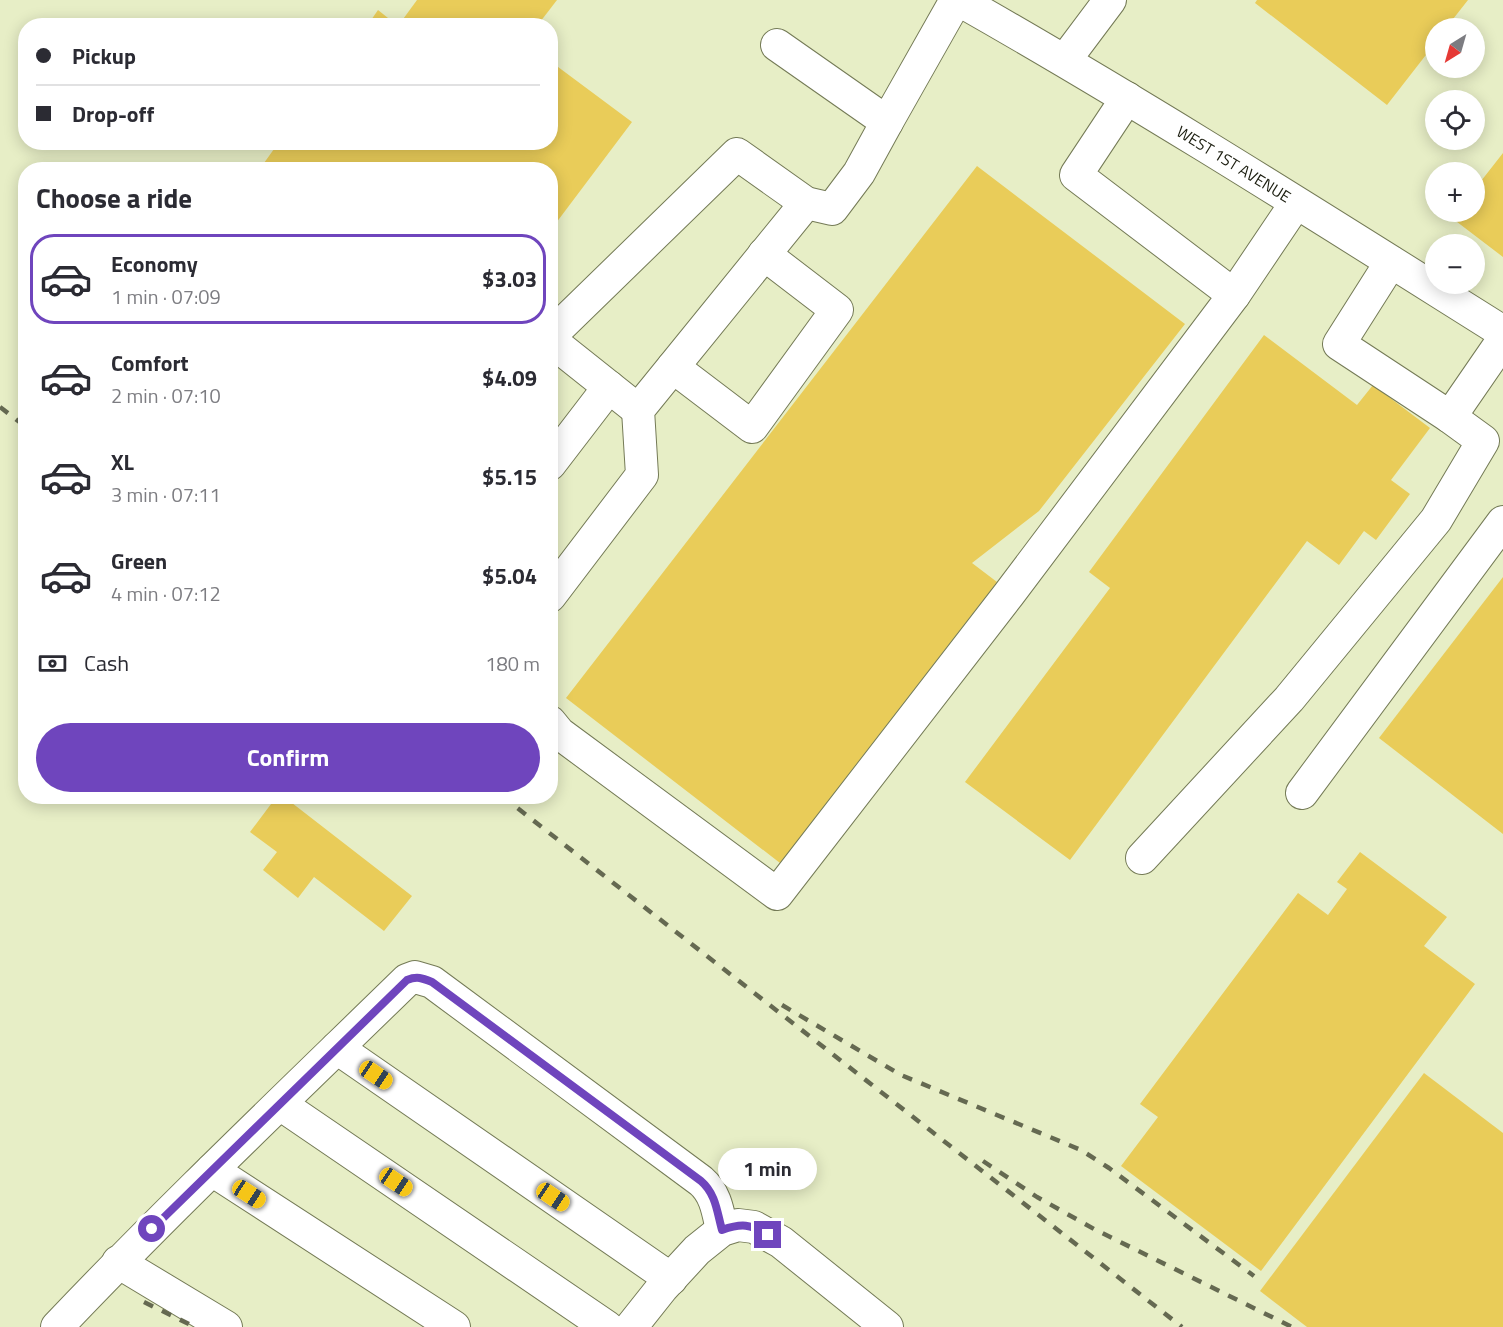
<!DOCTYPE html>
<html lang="en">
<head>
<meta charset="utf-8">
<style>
	body { margin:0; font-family:"Titillium Web",sans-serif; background:#f2f2f3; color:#2b2b33; height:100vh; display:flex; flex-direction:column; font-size:22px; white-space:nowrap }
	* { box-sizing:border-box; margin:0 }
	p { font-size:20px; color:#7c7c81 }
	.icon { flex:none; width:33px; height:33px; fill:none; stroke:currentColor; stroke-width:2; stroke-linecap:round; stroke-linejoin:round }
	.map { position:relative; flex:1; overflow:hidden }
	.drawer { position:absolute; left:18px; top:162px; width:540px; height:642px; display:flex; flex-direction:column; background:#fff; border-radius:24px; box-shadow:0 3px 15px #0003 }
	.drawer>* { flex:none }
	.top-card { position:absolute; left:18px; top:18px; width:540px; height:132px; border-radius:24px; box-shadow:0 3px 15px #0003; display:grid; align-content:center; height:132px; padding:0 18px; background:#fff }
	.needle { width:39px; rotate:217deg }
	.tools { position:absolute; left:1425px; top:18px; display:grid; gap:12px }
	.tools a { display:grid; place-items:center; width:60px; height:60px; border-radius:50%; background:#fff; box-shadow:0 3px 15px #0003; font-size:30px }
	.end { position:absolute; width:27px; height:27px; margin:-14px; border:8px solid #6f45bd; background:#fff; box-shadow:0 0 0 3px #fff }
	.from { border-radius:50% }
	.bubble { position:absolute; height:42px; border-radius:21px; background:#fff; box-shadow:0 3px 15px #0003; font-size:20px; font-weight:700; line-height:42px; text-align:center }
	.car { position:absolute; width:18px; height:36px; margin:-18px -9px; border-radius:8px; box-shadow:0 0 4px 2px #0007; background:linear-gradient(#f5c518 24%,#345 0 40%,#f5c518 0 76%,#345 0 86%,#f5c518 0) }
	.top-card b { display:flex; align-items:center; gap:21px; height:57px; font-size:22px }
	.top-card b+b { border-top:2px solid #e1e1e2 }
	.top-card i { width:15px; height:15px; background:#2b2b33 }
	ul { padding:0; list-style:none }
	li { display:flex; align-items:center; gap:18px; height:90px; margin:0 12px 9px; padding:0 6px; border:3px solid transparent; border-radius:24px }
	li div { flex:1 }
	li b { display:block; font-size:22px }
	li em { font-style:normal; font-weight:700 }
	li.selected { border-color:#6f45bd }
	li>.icon { width:54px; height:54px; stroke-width:1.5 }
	h2 { padding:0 18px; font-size:27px; line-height:72px }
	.pay { display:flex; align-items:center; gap:15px; height:66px; padding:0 18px; font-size:22px }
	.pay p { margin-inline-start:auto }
	.cta { display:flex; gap:12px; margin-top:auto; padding:12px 18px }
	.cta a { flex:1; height:69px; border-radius:36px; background:#6f45bd; color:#fff; font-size:24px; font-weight:700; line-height:69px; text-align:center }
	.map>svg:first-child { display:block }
</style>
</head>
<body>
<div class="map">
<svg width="1503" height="1327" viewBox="0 0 1503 1327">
	<rect width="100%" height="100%" fill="#e7eec6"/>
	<g fill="#e9cc59">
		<polygon points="417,0 557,0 537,26 398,26"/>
		<polygon points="1257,0 1468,0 1446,28 1436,28 1436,42 1387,105 1255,3"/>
		<polygon points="378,10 398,26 367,26"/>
		<polygon points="550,61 632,122 550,231 550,170 259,170 279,142 550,142"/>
		<polygon points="1503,153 1503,257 1444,212 1474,212 1474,190"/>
		<polygon points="977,166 1185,324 1039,511 972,563 997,582 780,863 566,698"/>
		<polygon points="1264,335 1357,405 1373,385 1430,428 1391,480 1410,494 1376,540 1364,531 1339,565 1307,541 1070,860 965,782 1110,588 1089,572"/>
		<polygon points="1503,577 1503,834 1379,738"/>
		<polygon points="277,796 283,796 412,896 384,931 314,877 298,898 263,870 277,852 250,832"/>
		<polygon points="1360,852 1447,917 1424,946 1475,984 1261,1271 1121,1166 1158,1117 1140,1104 1298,893 1328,915 1347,889 1337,882"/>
		<polygon points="1424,1073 1503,1133 1503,1327 1307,1327 1260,1291"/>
	</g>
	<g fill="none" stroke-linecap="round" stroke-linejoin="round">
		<defs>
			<g id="minor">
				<path id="s1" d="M959,0C1144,105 1323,219 1503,332"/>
				<polyline points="777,45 887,122 956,0"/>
				<polyline points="1065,60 1110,0"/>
				<polyline points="1391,262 1339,344 1450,417 1503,340"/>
				<polyline points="1234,295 1296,203"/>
				<polyline points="550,336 737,154 806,203 832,209 859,173 887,122"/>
				<polyline points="550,340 638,410"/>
				<polyline points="673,367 752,427 837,310 764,254"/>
				<polyline points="550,464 609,387"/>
				<polyline points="550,596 642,475 638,410 806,203"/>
				<polyline points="550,722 559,733 777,894 1009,594 1234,295 1076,175 1127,98"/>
				<polyline points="1302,793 1503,522"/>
				<polyline points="1142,858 1289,699 1436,520 1483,441 1450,417"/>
				<polyline points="337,1048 671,1279"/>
				<polyline points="280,1104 607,1327"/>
				<polyline points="212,1170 454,1327"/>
				<polyline points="118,1262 226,1327"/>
				<path d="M57,1327C170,1208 289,1095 407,980L415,977L432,982L701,1181C716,1194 718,1212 722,1230"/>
				<polyline points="631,1327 662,1288 697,1250 722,1230 738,1225 754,1227 781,1242 887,1327"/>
			</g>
		</defs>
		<use href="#minor" stroke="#747a56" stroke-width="34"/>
		<use href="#minor" stroke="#fff" stroke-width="32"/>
		<g stroke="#656951" stroke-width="4.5" stroke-dasharray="10 10" stroke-linecap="butt">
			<polyline points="0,407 26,427"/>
			<polyline points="502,796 1182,1327"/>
			<polyline points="782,1005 901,1075 1081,1150 1109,1168 1254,1276"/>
			<polyline points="983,1161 1037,1197 1094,1229 1292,1327"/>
			<polyline points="144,1302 195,1327"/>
		</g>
	</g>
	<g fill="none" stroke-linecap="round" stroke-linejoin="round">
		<path stroke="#6f45bd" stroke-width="8" d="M152,1229L407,980C417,976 422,978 432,982L701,1181C716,1194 717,1212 722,1230C742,1223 750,1224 768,1235"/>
	</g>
	<g text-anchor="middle" stroke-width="6" stroke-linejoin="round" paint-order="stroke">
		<g font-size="16" fill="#1a1c0e" stroke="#e7eec6">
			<text dy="6" stroke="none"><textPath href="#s1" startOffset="320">WEST 1ST AVENUE</textPath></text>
		</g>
	</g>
</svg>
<div class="tools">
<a><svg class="needle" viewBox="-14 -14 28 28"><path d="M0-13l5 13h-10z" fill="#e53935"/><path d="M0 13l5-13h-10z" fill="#7c7c81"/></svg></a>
<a><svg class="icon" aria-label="locate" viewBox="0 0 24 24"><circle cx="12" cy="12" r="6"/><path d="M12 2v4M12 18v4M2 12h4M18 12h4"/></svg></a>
<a>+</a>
<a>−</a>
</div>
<i class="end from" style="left:152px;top:1229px"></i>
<i class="end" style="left:768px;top:1235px"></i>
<div class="bubble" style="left:718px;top:1148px;width:99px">1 min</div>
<i class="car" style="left:376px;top:1075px;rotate:124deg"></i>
<i class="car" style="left:396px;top:1182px;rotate:124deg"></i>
<i class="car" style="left:249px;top:1194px;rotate:123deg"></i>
<i class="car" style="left:553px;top:1197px;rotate:124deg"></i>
<div class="top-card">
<b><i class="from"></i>Pickup</b>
<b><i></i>Drop-off</b>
</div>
<section class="drawer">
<h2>Choose a ride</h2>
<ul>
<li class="selected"><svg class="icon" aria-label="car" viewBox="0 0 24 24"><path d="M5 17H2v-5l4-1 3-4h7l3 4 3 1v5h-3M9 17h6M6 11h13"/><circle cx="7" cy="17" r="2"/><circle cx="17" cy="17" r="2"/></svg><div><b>Economy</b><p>1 min · 07:09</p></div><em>$3.03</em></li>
<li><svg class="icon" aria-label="car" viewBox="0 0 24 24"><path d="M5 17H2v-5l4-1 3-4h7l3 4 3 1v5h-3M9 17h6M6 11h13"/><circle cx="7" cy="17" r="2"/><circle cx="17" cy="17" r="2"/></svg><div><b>Comfort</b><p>2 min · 07:10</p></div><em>$4.09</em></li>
<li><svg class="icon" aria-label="car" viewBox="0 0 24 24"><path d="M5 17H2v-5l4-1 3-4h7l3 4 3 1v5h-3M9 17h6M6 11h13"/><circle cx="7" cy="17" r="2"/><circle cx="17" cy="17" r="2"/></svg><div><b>XL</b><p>3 min · 07:11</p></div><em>$5.15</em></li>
<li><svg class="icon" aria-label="car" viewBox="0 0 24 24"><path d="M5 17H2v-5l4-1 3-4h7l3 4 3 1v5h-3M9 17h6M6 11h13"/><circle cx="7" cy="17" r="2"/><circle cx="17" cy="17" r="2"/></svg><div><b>Green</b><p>4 min · 07:12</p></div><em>$5.04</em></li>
</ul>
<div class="pay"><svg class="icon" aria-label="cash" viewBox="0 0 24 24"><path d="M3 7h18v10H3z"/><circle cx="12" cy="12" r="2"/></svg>Cash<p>180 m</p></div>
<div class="cta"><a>Confirm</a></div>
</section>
</div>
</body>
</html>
